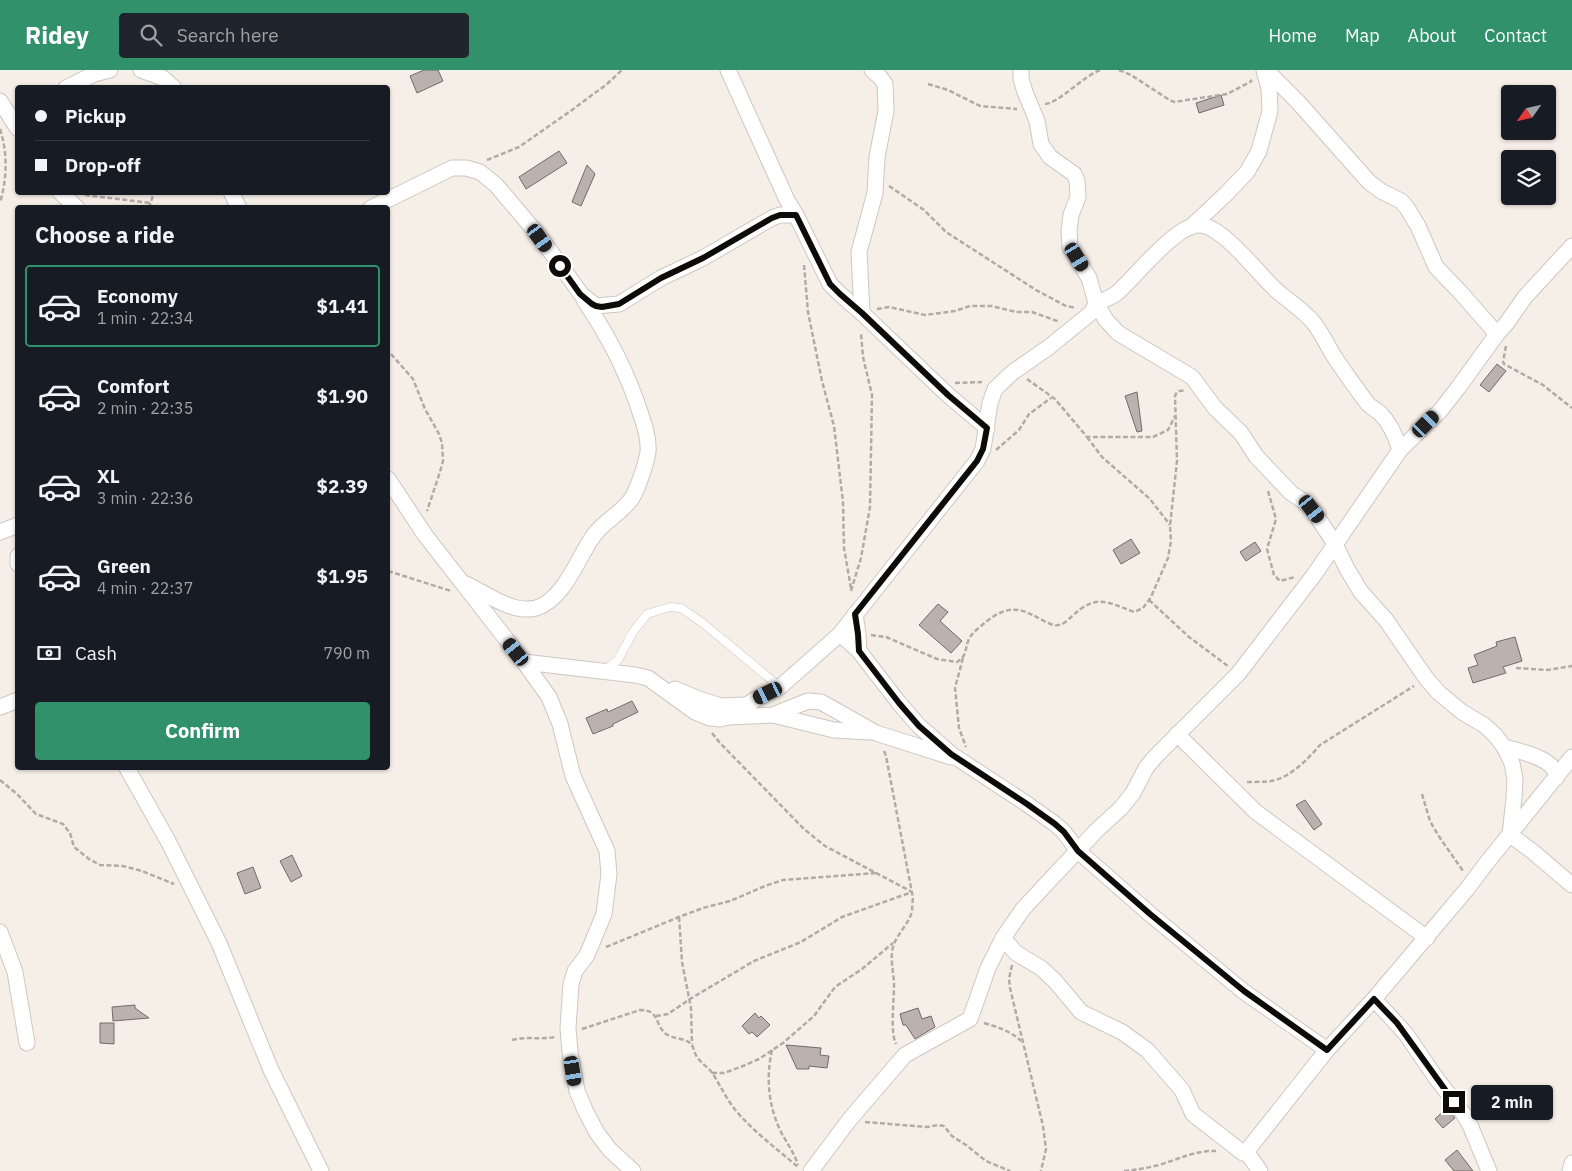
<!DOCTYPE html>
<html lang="en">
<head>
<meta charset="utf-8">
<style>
	body { margin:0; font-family:"IBM Plex Sans",sans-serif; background:#20242c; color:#f1f3f6; height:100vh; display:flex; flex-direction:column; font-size:19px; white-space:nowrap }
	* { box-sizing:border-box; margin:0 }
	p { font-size:16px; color:#9ea1a6 }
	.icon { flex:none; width:28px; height:28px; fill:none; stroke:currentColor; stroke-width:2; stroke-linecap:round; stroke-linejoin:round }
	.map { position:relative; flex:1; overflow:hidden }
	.panel { position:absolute; left:15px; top:135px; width:375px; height:565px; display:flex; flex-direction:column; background:#171b24; border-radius:5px; box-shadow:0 1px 4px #0004 }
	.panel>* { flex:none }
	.top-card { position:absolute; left:15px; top:15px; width:375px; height:110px; border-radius:5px; box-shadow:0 1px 4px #0004; display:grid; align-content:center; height:110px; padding:0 20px; background:#171b24 }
	.needle { width:32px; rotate:236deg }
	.tools { position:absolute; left:1501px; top:15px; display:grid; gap:10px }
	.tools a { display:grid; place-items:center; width:55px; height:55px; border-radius:5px; background:#171b24; box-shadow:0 1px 4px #0004; font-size:25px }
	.end { position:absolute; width:22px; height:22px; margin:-11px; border:6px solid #0e0c0a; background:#fff; box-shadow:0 0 0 2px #fff }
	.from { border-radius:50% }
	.bubble { position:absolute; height:35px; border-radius:5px; background:#171b24; box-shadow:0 1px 4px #0004; font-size:16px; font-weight:700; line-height:35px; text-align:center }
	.car { position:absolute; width:15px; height:30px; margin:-15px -8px; border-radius:6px; box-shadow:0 0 4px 1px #0007; background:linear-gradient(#222 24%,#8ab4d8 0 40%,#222 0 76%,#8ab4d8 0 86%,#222 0) }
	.top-card b { display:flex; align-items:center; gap:18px; height:48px; font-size:19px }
	.top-card b+b { border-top:1px solid #363941 }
	.top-card i { width:12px; height:12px; background:#f1f3f6 }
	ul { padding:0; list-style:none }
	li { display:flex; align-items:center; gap:15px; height:82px; margin:0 10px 8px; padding:0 10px; border:2px solid transparent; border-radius:5px }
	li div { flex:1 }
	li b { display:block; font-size:19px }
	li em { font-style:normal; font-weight:700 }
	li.active { border-color:#30916b }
	li>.icon { width:45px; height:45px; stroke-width:1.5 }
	h2 { padding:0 20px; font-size:22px; line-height:60px }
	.pay { display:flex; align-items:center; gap:12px; height:55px; padding:0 20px; font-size:19px }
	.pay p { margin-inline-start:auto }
	.primary-button { display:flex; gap:10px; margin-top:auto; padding:10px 20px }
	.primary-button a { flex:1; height:58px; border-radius:5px; background:#30916b; color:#fff; font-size:20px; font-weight:700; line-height:58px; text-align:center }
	header { display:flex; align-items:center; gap:30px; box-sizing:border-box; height:70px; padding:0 25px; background:#30916b; color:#fff }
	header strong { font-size:24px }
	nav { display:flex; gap:28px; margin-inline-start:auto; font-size:18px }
	.search { width:350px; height:45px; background:#20242c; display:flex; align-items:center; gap:12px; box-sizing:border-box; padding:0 18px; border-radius:5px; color:#9ea1a6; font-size:19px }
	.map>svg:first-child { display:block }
</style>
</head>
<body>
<header>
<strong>Ridey</strong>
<div class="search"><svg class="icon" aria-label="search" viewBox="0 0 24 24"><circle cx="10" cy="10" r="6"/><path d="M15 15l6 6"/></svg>Search here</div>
<nav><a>Home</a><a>Map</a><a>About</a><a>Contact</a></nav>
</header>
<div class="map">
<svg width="1572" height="1101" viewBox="0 0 1572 1101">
	<rect width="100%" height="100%" fill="#f6efe8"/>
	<g fill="#bbb1af" stroke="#746a69">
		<polygon points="424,0 438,0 443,11 417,23 410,6"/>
		<polygon points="1221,25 1224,35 1199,43 1196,33"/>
		<polygon points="559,81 567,93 526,119 519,107"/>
		<polygon points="587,95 595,104 581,136 572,132"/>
		<polygon points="1497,294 1506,301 1489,322 1480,315"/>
		<polygon points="1137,322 1142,361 1137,362 1125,326"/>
		<polygon points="1131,469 1140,483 1121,494 1113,480"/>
		<polygon points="1255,472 1261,481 1246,491 1240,482"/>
		<polygon points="938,534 948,542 940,551 962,571 951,583 919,555"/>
		<polygon points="1515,567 1522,591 1503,597 1506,603 1473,613 1468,598 1478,595 1474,585 1497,576 1496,572"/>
		<polygon points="632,631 638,642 613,654 613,656 593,664 586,648 607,639 608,642"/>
		<polygon points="1305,730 1322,754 1314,760 1296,735"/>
		<polygon points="292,785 302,806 291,812 280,791"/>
		<polygon points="253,797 261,818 245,824 237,803"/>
		<polygon points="135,935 135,938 149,948 113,951 112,937"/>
		<polygon points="918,938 922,949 931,946 935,957 915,969 906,955 903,955 900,944"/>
		<polygon points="755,943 759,948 761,946 770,955 757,967 752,962 749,964 742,956"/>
		<polygon points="100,953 114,953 114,974 100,973"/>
		<polygon points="786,975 821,978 820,985 829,986 827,998 809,996 809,999 797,999"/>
		<polygon points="1447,1038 1455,1048 1443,1058 1435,1049"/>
		<polygon points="1457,1080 1473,1101 1454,1101 1445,1090"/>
	</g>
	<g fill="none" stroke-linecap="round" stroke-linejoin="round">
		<defs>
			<polyline id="lane" points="605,600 618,590 633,562 647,544 670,537 681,538 704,554 780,617"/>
			<g id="street">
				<polyline points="141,0 163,8 174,18"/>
				<polyline points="728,0 787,130 796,145 830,214 840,224 862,243 948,325 987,358"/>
				<polyline points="1021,0 1021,9 1025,22 1037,51 1041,74 1050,87 1074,104 1077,111 1078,127 1071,145 1069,161 1070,177 1089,208 1096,233 1106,250 1118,263 1192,307 1215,338 1241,363 1256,386 1291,423 1303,431 1312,439 1335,474 1347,499 1361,522 1386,550 1426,608 1439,623 1462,642 1484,655 1495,665 1504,677 1512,693 1515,709 1514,728 1510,765 1532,781 1572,815"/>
				<polyline points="1266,0 1298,32 1369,112 1381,121 1401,131 1407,138 1418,156 1436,197 1461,223 1497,264"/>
				<polyline points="66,18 94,4 110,0"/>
				<polyline points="0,31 18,59"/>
				<polyline points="60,122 77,138"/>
				<polyline points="231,122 239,138"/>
				<polyline points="371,138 452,98 466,98 480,102 496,115 540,167 581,224 596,236 619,234 661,208 703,188 772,148 780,145 796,145"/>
				<polyline points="1191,157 1226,124 1247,102 1259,81 1270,41 1269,19 1264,0"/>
				<polyline points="862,243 859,182 875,123 877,87 886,41 885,14 880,7 872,0"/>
				<polyline points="388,409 425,465 524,592 549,627 560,654 573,706 607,781 609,804 604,844 587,885 575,901 571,914 568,958 570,982 577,1021 585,1040 597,1063 610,1080 633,1101"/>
				<polyline points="0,462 18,455"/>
				<polyline points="18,486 18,494"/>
				<path d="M466,514C487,524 513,544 536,538C564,530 578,487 594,465C604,451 622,443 632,428C638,418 646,394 648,382C649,369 645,356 641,345C628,304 608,265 584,230"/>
				<polyline points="855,544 858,564 859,581"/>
				<polyline points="840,564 859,581 899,633 919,656 951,684 1027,734 1055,754 1064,762 1078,781 1150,844 1243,921 1327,980"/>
				<path d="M524,592L635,605L648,608L695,642L710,648L720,649L728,647L756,629L780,617L840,564L977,391L983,379L990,333L995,319L1013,302L1049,277L1092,242L1096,233C1103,230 1111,228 1117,223C1135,207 1175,156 1198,155C1222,154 1258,204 1276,220C1288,231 1302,239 1313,252C1323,264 1328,278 1337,291C1347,305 1357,320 1368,334C1372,338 1376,340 1380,343C1390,353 1396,367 1400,380"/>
				<polyline points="675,619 699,629 721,636 745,635"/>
				<polyline points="0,637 18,630"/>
				<polyline points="773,645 834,660 870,662"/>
				<polyline points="728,647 773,645 808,631 821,632 876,663 951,687"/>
				<polyline points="1177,664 1256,742 1427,868"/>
				<path d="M1504,677C1519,681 1555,688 1557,707"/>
				<polyline points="127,698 168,771 219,873 271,1000 321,1101"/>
				<polyline points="0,862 15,902 27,973"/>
				<polyline points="1003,868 1016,883 1041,898 1055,911 1081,942 1122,962 1147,980 1182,1020 1193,1044 1243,1083 1248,1084"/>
				<polyline points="1374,929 1406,964 1436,1008 1463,1043 1470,1055 1489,1101"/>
				<polyline points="811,1101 850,1049 905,985 970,949 988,898 1003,868 1023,839 1049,811 1096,761 1121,738 1133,723 1146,698 1155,687 1238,604 1314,505 1400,380 1440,341 1458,318 1497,264 1506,254 1525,227 1572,176"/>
				<polyline points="1260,1101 1248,1084 1247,1081 1250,1077 1327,980 1374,929 1467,819 1485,795 1572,687"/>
				<polyline points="1570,1101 1572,1093"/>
			</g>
		</defs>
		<use href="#lane" stroke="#cec7c0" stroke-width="9"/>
		<use href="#street" stroke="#cec7c0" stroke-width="17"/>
		<g stroke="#b0aba5" stroke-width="2.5" stroke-dasharray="5 2.5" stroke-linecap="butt">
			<polyline points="1119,0 1131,5 1168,29 1174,32 1227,24 1250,12 1252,10"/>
			<polyline points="928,14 948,20 980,36 1017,39"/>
			<path d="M1045,34C1059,33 1082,7 1100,0"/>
			<path d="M0,59C8,84 7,108 0,133"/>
			<polyline points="487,90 519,77 572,40 607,14 622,0"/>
			<polyline points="889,116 924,140 946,162 1036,220 1066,236 1076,238"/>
			<polyline points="85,125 151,133"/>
			<polyline points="150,136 157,138"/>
			<polyline points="149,138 154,122"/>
			<polyline points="804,195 808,242 822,311 834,356 843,432 844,478 851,518"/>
			<polyline points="877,239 889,237 925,245 955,241 970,236 991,236 1016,242 1032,242 1060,252"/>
			<polyline points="1506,276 1503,292 1504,294 1543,315 1572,338"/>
			<polyline points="391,284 413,309 425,339 439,364 442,373 443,391 440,402 427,441"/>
			<polyline points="1027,309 1055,329 1087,367 1153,367 1168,360 1175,346"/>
			<polyline points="955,313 982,312"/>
			<polyline points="1087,367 1102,387 1150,429 1170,455"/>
			<polyline points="996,380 1019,360 1029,344 1051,328"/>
			<polyline points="1268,421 1276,449 1267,479 1274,505 1280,511 1295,507"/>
			<polyline points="388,501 451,521"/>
			<polyline points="851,521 861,488 870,437 872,325 863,287 861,263"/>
			<polyline points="1149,530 1189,567 1228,596"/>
			<path d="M871,565L886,567L937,589L957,592C968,585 964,580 969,569C971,563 988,550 994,546C1015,534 1025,541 1044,551C1048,553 1053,556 1058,555C1063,555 1068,550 1071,547C1096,524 1105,531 1134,542L1143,538L1151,527L1168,488L1171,471L1170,456L1177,391L1175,326C1177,321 1179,320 1185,321"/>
			<polyline points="963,588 955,618 959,658 966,677"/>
			<polyline points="1516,598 1548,600 1572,596"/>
			<polyline points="712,663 720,673 804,759 825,776 912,822"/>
			<path d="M884,681L886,686L913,828C912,834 913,841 910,847C906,856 898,864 894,874C889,888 894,901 894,916C894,931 890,962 896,974"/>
			<polyline points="0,710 17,724 36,744 63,754 70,763 74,777 89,789 100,795 123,796 142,801 174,814"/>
			<path d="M1247,712C1255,712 1263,712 1271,711C1290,708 1308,689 1320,675L1414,616"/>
			<polyline points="1422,724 1430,751 1438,765 1463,801"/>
			<polyline points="679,847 682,892 691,938 692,974"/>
			<polyline points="606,877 679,847 703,838 730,831 765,816 783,810 876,803"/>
			<polyline points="1012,895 1009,909 1010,918 1043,1056 1046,1079 1041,1101"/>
			<polyline points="656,946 668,944 690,929 754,891 801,872 842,847 912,822"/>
			<path d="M984,953C998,957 1010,961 1021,971"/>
			<path d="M582,959L640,940C660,940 654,954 666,964C673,969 686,968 691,974C694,977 694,983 697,987C702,994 709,998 713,1004C720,1015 725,1026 733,1037C749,1058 777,1079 798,1097"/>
			<path d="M512,970C526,966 541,970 555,967"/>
			<path d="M772,980C766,1007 768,1034 780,1060C786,1072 794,1082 798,1095"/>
			<polyline points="712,1003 724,1003 743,996 759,989 783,973 814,946 835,917 862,899 893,873"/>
			<polyline points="865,1052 927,1057 938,1055 944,1056 952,1066 966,1075 986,1091 1010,1101"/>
			<path d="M1124,1101C1136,1100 1147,1098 1159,1095C1179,1089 1196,1080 1216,1081"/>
		</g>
		<use href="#lane" stroke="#fff" stroke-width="8"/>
		<use href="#street" stroke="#fff" stroke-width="15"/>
	</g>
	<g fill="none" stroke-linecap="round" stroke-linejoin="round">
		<polyline stroke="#0e0c0a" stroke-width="6" points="560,196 580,224 592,234 596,236 602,237 619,234 661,208 703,188 772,148 780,145 796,145 830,214 840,224 862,243 948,325 987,358 983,379 977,391 855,544 858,564 859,581 899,633 919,656 951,684 1027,734 1055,754 1064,762 1078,781 1150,844 1244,921 1327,980 1374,929 1397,953 1454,1032"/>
	</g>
</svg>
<div class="tools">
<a><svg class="needle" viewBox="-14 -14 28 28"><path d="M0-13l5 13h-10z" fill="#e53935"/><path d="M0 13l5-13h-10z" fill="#9ea1a6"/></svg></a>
<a><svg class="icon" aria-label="layers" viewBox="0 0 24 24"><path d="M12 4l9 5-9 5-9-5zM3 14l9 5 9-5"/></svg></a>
</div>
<i class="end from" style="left:560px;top:196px"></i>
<i class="end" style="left:1454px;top:1032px"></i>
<div class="bubble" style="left:1471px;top:1015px;width:82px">2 min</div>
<i class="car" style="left:540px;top:168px;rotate:144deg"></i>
<i class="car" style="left:1077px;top:187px;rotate:149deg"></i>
<i class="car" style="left:1426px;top:354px;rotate:45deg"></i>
<i class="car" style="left:1312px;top:439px;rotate:142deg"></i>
<i class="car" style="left:516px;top:582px;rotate:321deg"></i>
<i class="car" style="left:768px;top:623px;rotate:244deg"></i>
<i class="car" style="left:573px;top:1001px;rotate:171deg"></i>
<div class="top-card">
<b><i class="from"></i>Pickup</b>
<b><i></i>Drop-off</b>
</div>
<section class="panel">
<h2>Choose a ride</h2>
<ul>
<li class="active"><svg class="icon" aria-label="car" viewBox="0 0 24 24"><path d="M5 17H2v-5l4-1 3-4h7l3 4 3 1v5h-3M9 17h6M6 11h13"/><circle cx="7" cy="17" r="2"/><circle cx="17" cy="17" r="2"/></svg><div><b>Economy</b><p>1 min · 22:34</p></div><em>$1.41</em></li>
<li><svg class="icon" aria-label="car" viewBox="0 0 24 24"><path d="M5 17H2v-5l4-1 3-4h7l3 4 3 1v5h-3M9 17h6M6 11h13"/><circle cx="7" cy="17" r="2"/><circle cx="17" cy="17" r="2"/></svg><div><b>Comfort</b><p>2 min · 22:35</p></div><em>$1.90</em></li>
<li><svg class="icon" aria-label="car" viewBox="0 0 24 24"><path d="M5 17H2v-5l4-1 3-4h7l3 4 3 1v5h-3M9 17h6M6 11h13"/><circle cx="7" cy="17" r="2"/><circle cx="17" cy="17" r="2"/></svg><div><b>XL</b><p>3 min · 22:36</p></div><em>$2.39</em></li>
<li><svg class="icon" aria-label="car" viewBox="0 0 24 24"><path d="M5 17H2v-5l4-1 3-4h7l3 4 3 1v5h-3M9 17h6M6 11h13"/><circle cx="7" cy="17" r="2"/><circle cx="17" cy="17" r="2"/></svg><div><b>Green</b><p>4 min · 22:37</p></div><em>$1.95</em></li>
</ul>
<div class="pay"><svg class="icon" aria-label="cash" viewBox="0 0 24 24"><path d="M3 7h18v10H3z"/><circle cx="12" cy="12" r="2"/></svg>Cash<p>790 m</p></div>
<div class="primary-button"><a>Confirm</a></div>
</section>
</div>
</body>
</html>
